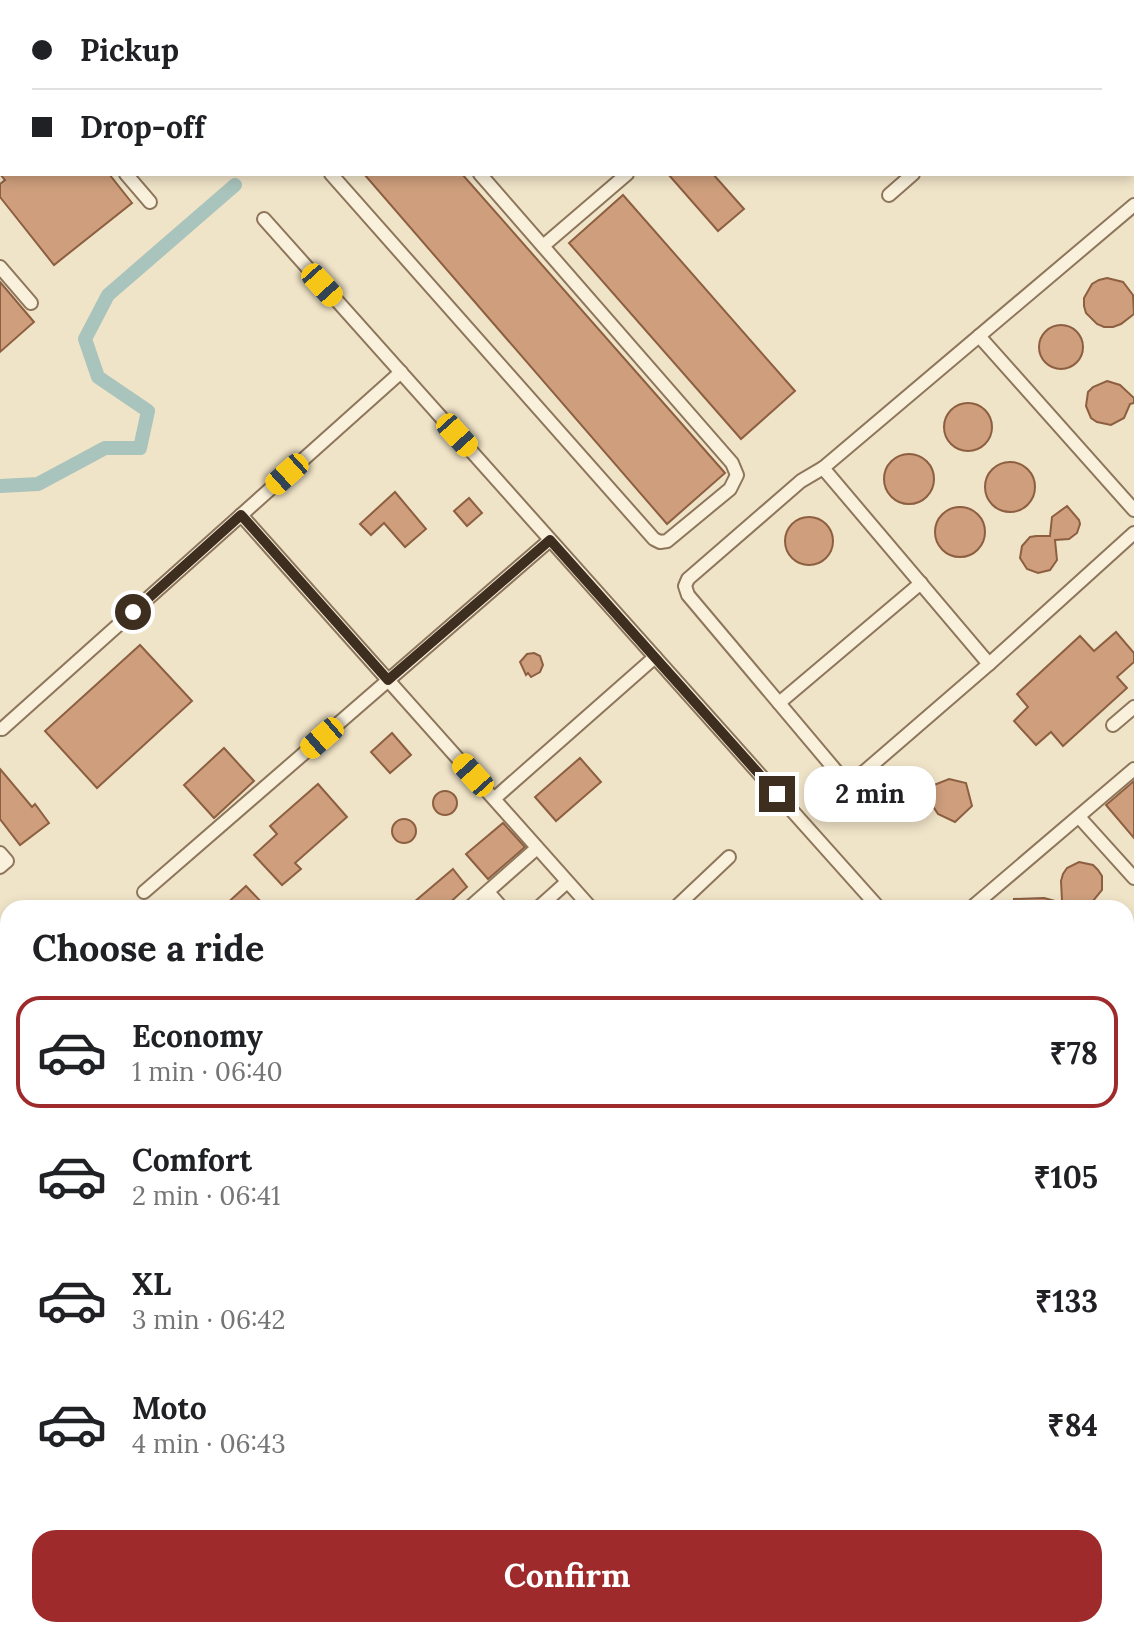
<!DOCTYPE html>
<html lang="en">
<head>
<meta charset="utf-8">
<style>
	body { margin:0; font-family:Lora,serif; background:#f2f2f2; color:#202124; height:100vh; display:flex; flex-direction:column; font-size:30px; white-space:nowrap }
	* { box-sizing:border-box; margin:0 }
	p { font-size:26px; color:#757577 }
	.icon { flex:none; width:44px; height:44px; fill:none; stroke:currentColor; stroke-width:2; stroke-linecap:round; stroke-linejoin:round }
	.map { position:relative; flex:1; overflow:hidden }
	.drawer { position:absolute; left:0px; top:900px; width:1134px; height:738px; display:flex; flex-direction:column; background:#fff; border-radius:24px 24px 0 0; box-shadow:0 4px 12px #0003 }
	.drawer>* { flex:none }
	.top-card { position:absolute; left:0px; top:0px; width:1134px; height:176px; box-shadow:0 4px 12px #0003; display:grid; align-content:center; height:176px; padding:0 32px; background:#fff }
	.end { position:absolute; width:36px; height:36px; margin:-18px; border:10px solid #3d2e20; background:#fff; box-shadow:0 0 0 4px #fff }
	.from { border-radius:50% }
	.bubble { position:absolute; height:56px; border-radius:24px; background:#fff; box-shadow:0 4px 12px #0003; font-size:26px; font-weight:700; line-height:56px; text-align:center }
	.car { position:absolute; width:24px; height:48px; margin:-24px -12px; border-radius:10px; box-shadow:0 0 6px 2px #0007; background:linear-gradient(#f5c518 24%,#345 0 40%,#f5c518 0 76%,#345 0 86%,#f5c518 0) }
	.top-card b { display:flex; align-items:center; gap:28px; height:76px; font-size:30px }
	.top-card b+b { border-top:2px solid #e0e0e0 }
	.top-card i { width:20px; height:20px; background:#202124 }
	ul { padding:0; list-style:none }
	li { display:flex; align-items:center; gap:24px; height:112px; margin:0 16px 12px; padding:0 16px; border:4px solid transparent; border-radius:24px }
	li div { flex:1 }
	li b { display:block; font-size:30px }
	li em { font-style:normal; font-weight:700 }
	li.selected { border-color:#9e2a2b }
	li>.icon { width:72px; height:72px; stroke-width:1.5 }
	h2 { padding:0 32px; font-size:36px; line-height:96px }
	.action { display:flex; gap:16px; margin-top:auto; padding:16px 32px }
	.action a { flex:1; height:92px; border-radius:24px; background:#9e2a2b; color:#fff; font-size:32px; font-weight:700; line-height:92px; text-align:center }
	.map>svg:first-child { display:block }
</style>
</head>
<body>
<div class="map">
<svg width="1134" height="1637" viewBox="0 0 1134 1637">
	<rect width="100%" height="100%" fill="#f0e4c8"/>
	<g fill="none" stroke-linecap="round" stroke-linejoin="round">
		<g stroke="#a9c4bc" stroke-width="14">
			<polyline points="0,486 38,484 105,448 140,448 148,411 98,377 85,339 108,295 235,185"/>
			<polyline points="1126,1512 1134,1505"/>
			<polyline points="984,1637 992,1630"/>
		</g>
	</g>
	<g fill="#cf9f7d" stroke="#8d5f41" stroke-width="2">
		<polygon points="0,174 109,174 132,203 54,265 0,197 0,184 5,180"/>
		<polygon points="364,174 462,174 725,473 667,524"/>
		<polygon points="668,174 713,174 744,209 718,231"/>
		<polygon points="623,195 795,391 741,439 569,243"/>
		<polygon points="1107,278 1123,282 1133,295 1134,314 1121,324 1113,327 1104,327 1097,324 1086,313 1084,306 1084,298 1092,284 1099,280"/>
		<polygon points="0,282 34,322 0,352"/>
		<circle cx="1061" cy="347" r="22"/>
		<polygon points="1107,381 1120,385 1134,398 1134,403 1130,404 1124,418 1111,425 1097,422 1091,418 1086,406 1088,392 1093,387"/>
		<circle cx="968" cy="427" r="24"/>
		<circle cx="909" cy="479" r="25"/>
		<circle cx="1010" cy="487" r="25"/>
		<polygon points="395,492 426,529 405,547 384,523 371,535 360,524"/>
		<polygon points="469,498 482,513 467,526 454,511"/>
		<polygon points="1067,506 1079,520 1080,524 1077,533 1069,539 1055,540 1057,560 1050,570 1038,573 1027,569 1020,558 1022,546 1030,537 1036,536 1050,536 1052,517"/>
		<circle cx="960" cy="532" r="25"/>
		<circle cx="809" cy="541" r="24"/>
		<polygon points="1116,632 1134,653 1134,662 1117,677 1127,688 1063,746 1051,732 1036,745 1014,721 1028,707 1017,694 1080,636 1094,651"/>
		<polygon points="140,645 192,701 97,788 45,731"/>
		<polygon points="534,653 540,656 543,665 540,672 531,677 528,673 526,675 520,662 527,654"/>
		<polygon points="392,733 411,755 390,773 371,752"/>
		<polygon points="224,748 254,781 214,818 184,785"/>
		<polygon points="580,758 601,782 556,821 535,797"/>
		<polygon points="0,769 32,807 35,804 49,823 20,845 0,819"/>
		<polygon points="949,779 966,783 972,806 955,822 938,814 929,800 934,785"/>
		<polygon points="1134,781 1134,838 1106,805"/>
		<polygon points="318,784 347,817 295,863 301,869 282,885 254,855 277,834 270,826"/>
		<circle cx="445" cy="803" r="12"/>
		<circle cx="404" cy="831" r="12"/>
		<polygon points="503,823 525,847 488,879 466,854"/>
		<polygon points="1079,862 1093,865 1098,870 1102,876 1102,890 1093,901 1087,904 1080,904 1062,901 1061,881 1063,874 1067,868"/>
		<polygon points="453,869 467,887 444,908 407,908"/>
		<polygon points="246,886 267,908 222,908"/>
		<polygon points="1044,898 1070,905 1070,908 1014,908 1014,899"/>
	</g>
	<g fill="none" stroke-linecap="round" stroke-linejoin="round">
		<defs>
			<g id="minor">
				<polyline points="86,0 87,2"/>
				<polyline points="330,0 331,2"/>
				<polyline points="200,2 203,0"/>
				<polyline points="232,2 234,0"/>
				<polyline points="828,2 830,0"/>
				<polyline points="899,2 901,0"/>
				<polyline points="1063,2 1065,0"/>
				<polyline points="1111,2 1113,0"/>
				<polyline points="0,29 2,31"/>
				<polyline points="126,174 150,202"/>
				<polyline points="331,174 654,539 660,542 667,541 730,489 737,475 732,463 480,174"/>
				<polyline points="889,195 913,174"/>
				<polyline points="1134,205 823,468 801,481 688,579 685,586 688,595 837,772 850,779 864,772 989,664 1134,533"/>
				<polyline points="264,219 879,908"/>
				<polyline points="543,246 627,174"/>
				<polyline points="0,267 31,303"/>
				<polyline points="979,336 1134,510"/>
				<polyline points="823,468 989,664"/>
				<polyline points="241,515 591,908"/>
				<polyline points="779,703 921,583"/>
				<polyline points="1113,725 1134,707"/>
				<polyline points="2,729 401,372"/>
				<polyline points="495,798 655,657"/>
				<polyline points="1079,817 1134,878"/>
				<polyline points="0,853 7,861 0,867"/>
				<polyline points="144,892 550,540"/>
				<polyline points="488,892 502,908"/>
				<polyline points="469,908 537,848"/>
				<polyline points="538,908 567,882"/>
				<polyline points="675,908 729,857"/>
				<polyline points="971,908 1134,769"/>
				<polyline points="0,1007 8,1016"/>
				<polyline points="0,1032 8,1024"/>
				<polyline points="1126,1184 1134,1193"/>
				<polyline points="0,1329 8,1339"/>
				<polyline points="0,1354 8,1346"/>
				<polyline points="1126,1486 1134,1479"/>
				<polyline points="1126,1528 1134,1521"/>
				<polyline points="0,1596 8,1589"/>
				<polyline points="0,1602 8,1611"/>
				<polyline points="25,1630 31,1637"/>
				<polyline points="370,1630 376,1637"/>
				<polyline points="162,1637 171,1630"/>
				<polyline points="953,1637 961,1630"/>
				<polyline points="1004,1637 1012,1630"/>
			</g>
		</defs>
		<use href="#minor" stroke="#8d765c" stroke-width="16"/>
		<use href="#minor" stroke="#faf1dc" stroke-width="12"/>
	</g>
	<g fill="none" stroke-linecap="round" stroke-linejoin="round">
		<polyline stroke="#3d2e20" stroke-width="10" points="133,612 241,515 388,680 550,540 777,794"/>
	</g>
</svg>
<i class="end from" style="left:133px;top:612px"></i>
<i class="end" style="left:777px;top:794px"></i>
<div class="bubble" style="left:804px;top:766px;width:132px">2 min</div>
<i class="car" style="left:322px;top:285px;rotate:138deg"></i>
<i class="car" style="left:457px;top:435px;rotate:138deg"></i>
<i class="car" style="left:287px;top:474px;rotate:228deg"></i>
<i class="car" style="left:322px;top:738px;rotate:229deg"></i>
<i class="car" style="left:473px;top:775px;rotate:318deg"></i>
<div class="top-card">
<b><i class="from"></i>Pickup</b>
<b><i></i>Drop-off</b>
</div>
<section class="drawer">
<h2>Choose a ride</h2>
<ul>
<li class="selected"><svg class="icon" aria-label="car" viewBox="0 0 24 24"><path d="M5 17H2v-5l4-1 3-4h7l3 4 3 1v5h-3M9 17h6M6 11h13"/><circle cx="7" cy="17" r="2"/><circle cx="17" cy="17" r="2"/></svg><div><b>Economy</b><p>1 min · 06:40</p></div><em>₹78</em></li>
<li><svg class="icon" aria-label="car" viewBox="0 0 24 24"><path d="M5 17H2v-5l4-1 3-4h7l3 4 3 1v5h-3M9 17h6M6 11h13"/><circle cx="7" cy="17" r="2"/><circle cx="17" cy="17" r="2"/></svg><div><b>Comfort</b><p>2 min · 06:41</p></div><em>₹105</em></li>
<li><svg class="icon" aria-label="car" viewBox="0 0 24 24"><path d="M5 17H2v-5l4-1 3-4h7l3 4 3 1v5h-3M9 17h6M6 11h13"/><circle cx="7" cy="17" r="2"/><circle cx="17" cy="17" r="2"/></svg><div><b>XL</b><p>3 min · 06:42</p></div><em>₹133</em></li>
<li><svg class="icon" aria-label="car" viewBox="0 0 24 24"><path d="M5 17H2v-5l4-1 3-4h7l3 4 3 1v5h-3M9 17h6M6 11h13"/><circle cx="7" cy="17" r="2"/><circle cx="17" cy="17" r="2"/></svg><div><b>Moto</b><p>4 min · 06:43</p></div><em>₹84</em></li>
</ul>
<div class="action"><a>Confirm</a></div>
</section>
</div>
</body>
</html>
